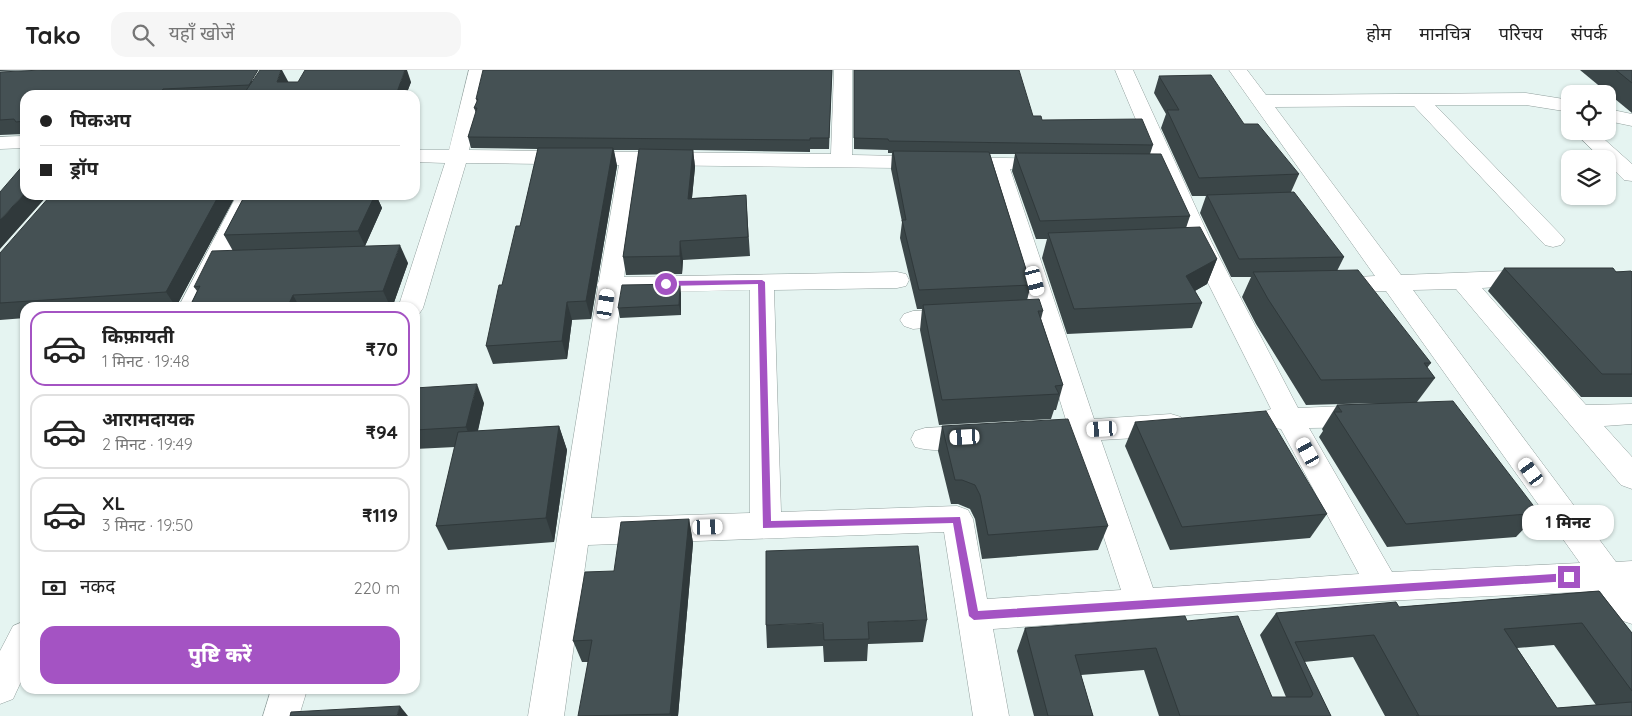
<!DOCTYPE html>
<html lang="hi">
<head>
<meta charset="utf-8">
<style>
	body { margin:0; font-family:Quicksand,"Noto Sans Devanagari",sans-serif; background:#f6f6f6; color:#222; height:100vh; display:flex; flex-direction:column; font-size:19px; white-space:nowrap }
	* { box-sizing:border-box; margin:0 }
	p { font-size:16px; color:#767676 }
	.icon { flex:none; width:28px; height:28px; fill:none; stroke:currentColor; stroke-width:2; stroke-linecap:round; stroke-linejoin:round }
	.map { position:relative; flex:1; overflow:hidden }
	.drawer { position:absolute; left:20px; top:232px; width:400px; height:392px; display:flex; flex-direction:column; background:#fff; border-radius:15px; box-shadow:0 1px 4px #0004 }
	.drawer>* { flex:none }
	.hud { position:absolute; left:20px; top:20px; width:400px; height:110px; border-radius:15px; box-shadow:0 1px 4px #0004; display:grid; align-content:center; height:110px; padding:0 20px; background:#fff }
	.tools { position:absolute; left:1561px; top:15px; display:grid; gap:10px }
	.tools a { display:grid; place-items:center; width:55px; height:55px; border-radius:10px; background:#fff; box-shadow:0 1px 4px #0004; font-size:25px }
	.end { position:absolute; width:22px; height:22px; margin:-11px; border:6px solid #a453c3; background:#fff; box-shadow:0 0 0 2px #fff }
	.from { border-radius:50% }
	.bubble { position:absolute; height:35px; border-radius:15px; background:#fff; box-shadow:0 1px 4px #0004; font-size:16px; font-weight:800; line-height:35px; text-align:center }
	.car { position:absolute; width:15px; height:30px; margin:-15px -8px; border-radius:6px; box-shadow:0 0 4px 1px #0007; background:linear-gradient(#fff 24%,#345 0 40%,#fff 0 76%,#345 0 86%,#fff 0) }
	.hud b { display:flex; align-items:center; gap:18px; height:48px; font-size:19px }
	.hud b+b { border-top:1px solid #e0e0e0 }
	.hud i { width:12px; height:12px; background:#222 }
	ul { padding:9px 0 0; list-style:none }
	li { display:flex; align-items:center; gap:15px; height:75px; margin:0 10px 8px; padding:0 10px; border:2px solid #e0e0e0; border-radius:15px }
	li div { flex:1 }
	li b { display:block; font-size:19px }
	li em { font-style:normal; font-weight:800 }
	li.selected { border-color:#a453c3 }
	li>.icon { width:45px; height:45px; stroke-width:1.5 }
	.pay { display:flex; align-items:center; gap:12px; height:55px; padding:0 20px; font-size:19px }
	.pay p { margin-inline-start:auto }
	.primary-button { display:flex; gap:10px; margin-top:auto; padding:10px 20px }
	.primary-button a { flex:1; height:58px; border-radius:15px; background:#a453c3; color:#fff; font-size:20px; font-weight:800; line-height:58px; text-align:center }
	header { display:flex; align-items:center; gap:30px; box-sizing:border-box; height:70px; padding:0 25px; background:#fff; border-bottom:1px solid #e0e0e0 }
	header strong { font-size:24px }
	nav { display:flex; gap:28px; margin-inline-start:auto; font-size:18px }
	.search { width:350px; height:45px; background:#f6f6f6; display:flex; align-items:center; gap:12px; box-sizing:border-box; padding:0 18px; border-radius:15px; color:#767676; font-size:19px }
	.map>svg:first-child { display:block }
</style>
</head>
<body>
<header>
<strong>Tako</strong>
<div class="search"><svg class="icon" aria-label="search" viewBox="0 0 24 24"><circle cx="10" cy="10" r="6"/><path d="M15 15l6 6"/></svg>यहाँ खोजें</div>
<nav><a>होम</a><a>मानचित्र</a><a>परिचय</a><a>संपर्क</a></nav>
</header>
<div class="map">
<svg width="1632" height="646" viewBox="0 0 1632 646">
	<rect width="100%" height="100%" fill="#e5f4f1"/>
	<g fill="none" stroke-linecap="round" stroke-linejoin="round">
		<defs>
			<g id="minor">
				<path d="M469,0H487L469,80L831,84L834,0H852V85L1056,89L1059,93L1056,97L1010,99L1094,349L1171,344L1181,347L1185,355L1181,363L1171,366L1101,370L1153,518L1359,504L1281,359L1263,356L1259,349L1263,342L1271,339L1188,173L1115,0H1133L1212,173L1298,338L1368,335L1378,339L1382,346L1378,353L1368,357L1309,358L1392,502L1580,493L1386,221L1331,223L1322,221L1319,215L1322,209L1375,206L1229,0H1247L1266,25L1526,23L1570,30V42L1526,35H1435L1561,165L1565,170L1561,175L1553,177L1545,175L1414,36L1275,37L1401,205L1533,200L1542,202L1545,208L1542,214L1482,218L1586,335L1632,334V354L1604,356L1632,387V419L1621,415L1456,219L1413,220L1616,492L1632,491V554L1620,550L1600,521L1383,531L993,559L1009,646H973L944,462L588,475L564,646H528L598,217L597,215L599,211L619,95L466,93L423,238L419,244L415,245V238H398L445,93L415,92V80H449ZM640,95L988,99L1066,350L1036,352L1026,355L1022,363L1026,371L1036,374L1073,372L1121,520L987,529L973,449L968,440L957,436L781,442L774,220L897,218L906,216L909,210L906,204L897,202L624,207ZM750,220V443L591,448L622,223Z"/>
				<polygon points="1608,39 1632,44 1632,56 1608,51"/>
				<polygon points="1573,61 1595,61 1632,94 1632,111 1624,110 1608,94 1608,89 1602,89"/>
				<polygon points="25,66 25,78 0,79 0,67"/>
				<polygon points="237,125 259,125 203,238 178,238"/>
				<polygon points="957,239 966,242 970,248 966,254 913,259 904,256 900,250 904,244 913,241"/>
				<path d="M978,355L988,358L992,366L988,374C968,380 935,383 915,377L911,369L915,361L925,358Z"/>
				<polygon points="25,551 25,603 13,629 0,634 0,581 13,556"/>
				<polygon points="271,620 307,620 299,646 263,646"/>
			</g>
		</defs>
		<use href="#minor" stroke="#92a09e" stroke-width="1"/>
		<use href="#minor" fill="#fff" fill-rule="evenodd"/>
	</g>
	<g fill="#3b4648" fill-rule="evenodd">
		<polygon points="0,0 28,0 0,1"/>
		<polygon points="832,0 829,79 810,79 810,82 693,80 695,97 692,128 746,125 750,186 683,190 682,204 626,205 623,187 639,80 614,80 617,96 591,249 572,250 567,289 493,294 486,276 502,215 520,156 538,79 471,78 468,67 476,43 474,38 477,32 476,29"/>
		<polygon points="854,0 1033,46 1042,50 1153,75 1150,84 1190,146 1186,158 1217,189 1207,214 1195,221 1202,233 1192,258 1067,264 1042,188 1047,169 1036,169 1012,101 1015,84 990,84 1031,215 1027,230 1043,241 1041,249 1063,315 1056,340 1054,340 1051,349 939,355 920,260 922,239 917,239 900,168 902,152 891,99 892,83 888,83 888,80 854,79"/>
		<polygon points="1580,0 1632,0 1632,43"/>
		<polygon points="0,2 288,12 411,12 406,25 25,25 25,64 0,65"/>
		<polygon points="1159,6 1244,54 1299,104 1291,122 1344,187 1337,201 1431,293 1427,298 1435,308 1417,332 1539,443 1516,467 1387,477 1319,367 1323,361 1322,359 1337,335 1380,333 1306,335 1256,254 1242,227 1251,207 1231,207 1200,143 1206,126 1192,126 1161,58 1166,44 1154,23"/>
		<polygon points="236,125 176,237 25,238 25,248 0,250 0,183"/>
		<polygon points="245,125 376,125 382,138 365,176 408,193 392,238 189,238 197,221 194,217 233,181 224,165"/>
		<polygon points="1504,198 1632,202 1632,327 1581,327 1488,221"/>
		<polygon points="681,223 681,245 620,248 618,238"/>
		<polygon points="415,318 484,333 478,361 559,356 567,380 554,472 448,480 436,456 455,377 415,379"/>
		<polygon points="1135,352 1327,444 1310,468 1170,480 1125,376"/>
		<polygon points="942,356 1108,456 1098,480 982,489 975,449 970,439 958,434 951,434 938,381"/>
		<polygon points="689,449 693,473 678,646 579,646 588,592 582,592 573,571 614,501"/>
		<path d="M1599,521L1632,563V646H1385L1353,587L1304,592L1331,646H1159L1144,600L1081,605L1093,646H1034L1017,581L1025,558L1187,551L1272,627H1286L1260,565L1276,543L1399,537ZM1554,575L1596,635L1557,638L1517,578Z"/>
		<polygon points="927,550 923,572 868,574 867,591 824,592 823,576 767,578 766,555"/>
	</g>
	<g fill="#30393b">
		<polygon points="281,0 282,0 289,13 277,12"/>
		<polygon points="405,0 407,0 411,12 406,25 396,25"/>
		<polygon points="163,19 166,25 159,25"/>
		<polygon points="613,78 617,96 591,249 586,231"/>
		<polygon points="693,80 695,97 690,147 688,129"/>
		<polygon points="25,123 25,125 48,125 0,179 0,150"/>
		<polygon points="219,125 236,125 176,237 166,222"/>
		<polygon points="375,125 376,125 382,138 365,176 358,161"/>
		<polygon points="680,171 683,190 682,204 680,186"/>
		<polygon points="400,175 408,193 392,238 391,238 383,221"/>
		<polygon points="1217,189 1207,214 1177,231 1186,206"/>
		<polygon points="680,214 681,223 681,245 679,235"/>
		<polygon points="293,225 300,238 287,238"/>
		<polygon points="567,232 572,250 567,289 562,271"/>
		<polygon points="477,314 484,333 474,376 466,357"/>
		<polygon points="559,356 567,380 554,472 546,448"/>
		<polygon points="689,449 693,473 678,646 671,646 670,644"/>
		<polygon points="400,636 408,646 397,646"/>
	</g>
	<g fill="#455154" stroke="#30393b">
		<polygon points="42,0 258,0 249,15 163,19 159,25 25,25 25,51 16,52 14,49 0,50 0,2"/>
		<polygon points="260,0 281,0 277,12 298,12 305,0 405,0 396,25 243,25"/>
		<polygon points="483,0 832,0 829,68 810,68 810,70 468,67 477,38 474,38 478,29 476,29"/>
		<polygon points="854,0 1019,0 1033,46 1041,46 1042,50 1142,49 1153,75 889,71 888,69 854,68"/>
		<polygon points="1616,0 1632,0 1632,13"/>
		<polygon points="1211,5 1244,54 1258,54 1299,104 1199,108 1167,40 1179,40 1159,6"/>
		<polygon points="538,78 613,78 586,231 567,232 562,271 486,276 499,215 502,215 516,156 520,156"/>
		<polygon points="639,79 693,80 688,129 746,125 748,167 680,171 680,186 623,187"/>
		<polygon points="893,81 989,82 1031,215 919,220 902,150 906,150"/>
		<polygon points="1015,83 1161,84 1190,146 1040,151"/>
		<polygon points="25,93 25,123 0,150 0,122"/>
		<polygon points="1294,122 1344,187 1239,189 1207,125"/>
		<polygon points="51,125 219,125 166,222 0,233 0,183"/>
		<polygon points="245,125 290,125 290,126 375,125 358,161 224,165"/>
		<polygon points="1200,157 1217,189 1186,206 1202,233 1074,239 1048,163"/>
		<polygon points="400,175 383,221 293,225 287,238 189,238 200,216 194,217 212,181"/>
		<polygon points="1504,198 1613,198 1616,202 1631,201 1632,202 1632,304 1602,304"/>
		<polygon points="1358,200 1431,293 1424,293 1435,308 1321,310 1268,229 1253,202"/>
		<polygon points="680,214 679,235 618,238 622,215"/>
		<polygon points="1039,229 1043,241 1038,241 1063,315 1055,316 1059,324 942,330 923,235"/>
		<polygon points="477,314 466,357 415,360 415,318"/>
		<polygon points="1453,331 1539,443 1406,454 1334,342 1342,342 1337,335"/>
		<polygon points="1266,341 1327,444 1182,457 1135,352"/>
		<polygon points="1068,349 1108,456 988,465 980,425 975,415 962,410 955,410 942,356"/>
		<polygon points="559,356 546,448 436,456 458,362"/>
		<polygon points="689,449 670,644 578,646 592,570 573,571 585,502 614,501 621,452"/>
		<polygon points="918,476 927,550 868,552 869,569 824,570 823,553 766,555 766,481"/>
		<polygon points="1599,521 1632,563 1632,621 1582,553 1504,559 1557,638 1632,632 1632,646 1416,646 1419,646 1374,565 1295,572 1331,646 1180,646 1156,578 1075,585 1093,646 1048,646 1025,558 1185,546 1187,551 1238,546 1272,627 1311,627 1313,624 1276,543 1396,532 1399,537"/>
		<polygon points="400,636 397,646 290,646 291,642"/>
	</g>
	<polygon fill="#a453c3" points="762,210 765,212 771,451 960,447 978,541 1569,503 1574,507 1569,511 974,550 969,546 953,453 763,458 758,214 666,216 663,214 666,211"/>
</svg>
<div class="tools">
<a><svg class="icon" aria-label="locate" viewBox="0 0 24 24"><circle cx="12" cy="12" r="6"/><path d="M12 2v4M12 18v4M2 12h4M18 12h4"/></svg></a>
<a><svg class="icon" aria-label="layers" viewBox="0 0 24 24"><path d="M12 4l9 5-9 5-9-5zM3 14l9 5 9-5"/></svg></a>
</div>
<i class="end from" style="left:666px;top:214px"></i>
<i class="end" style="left:1569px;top:507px"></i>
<div class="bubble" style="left:1522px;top:435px;width:92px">1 मिनट</div>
<i class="car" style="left:1035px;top:211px;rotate:165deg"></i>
<i class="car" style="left:606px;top:234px;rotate:9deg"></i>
<i class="car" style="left:1102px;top:359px;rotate:267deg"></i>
<i class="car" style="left:965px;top:367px;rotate:267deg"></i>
<i class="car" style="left:1308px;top:382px;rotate:331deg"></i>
<i class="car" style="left:1531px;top:402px;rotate:324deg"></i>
<i class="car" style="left:708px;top:457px;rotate:88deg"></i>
<div class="hud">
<b><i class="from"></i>पिकअप</b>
<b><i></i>ड्रॉप</b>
</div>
<section class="drawer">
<ul>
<li class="selected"><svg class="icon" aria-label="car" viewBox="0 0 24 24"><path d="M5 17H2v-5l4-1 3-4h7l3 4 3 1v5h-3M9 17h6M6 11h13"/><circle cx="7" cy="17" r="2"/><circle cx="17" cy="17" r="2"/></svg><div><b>किफ़ायती</b><p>1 मिनट · 19:48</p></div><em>₹70</em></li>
<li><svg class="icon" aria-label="car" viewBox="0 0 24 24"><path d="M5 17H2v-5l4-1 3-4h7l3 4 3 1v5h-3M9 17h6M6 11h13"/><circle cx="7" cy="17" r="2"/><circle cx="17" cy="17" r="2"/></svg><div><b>आरामदायक</b><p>2 मिनट · 19:49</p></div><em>₹94</em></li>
<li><svg class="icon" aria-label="car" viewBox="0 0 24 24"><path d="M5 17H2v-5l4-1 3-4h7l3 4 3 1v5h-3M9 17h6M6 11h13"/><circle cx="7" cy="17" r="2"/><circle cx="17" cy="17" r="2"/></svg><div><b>XL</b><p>3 मिनट · 19:50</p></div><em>₹119</em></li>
</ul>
<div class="pay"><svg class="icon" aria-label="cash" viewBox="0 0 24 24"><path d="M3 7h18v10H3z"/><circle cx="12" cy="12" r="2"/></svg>नकद<p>220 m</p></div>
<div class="primary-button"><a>पुष्टि करें</a></div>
</section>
</div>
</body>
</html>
